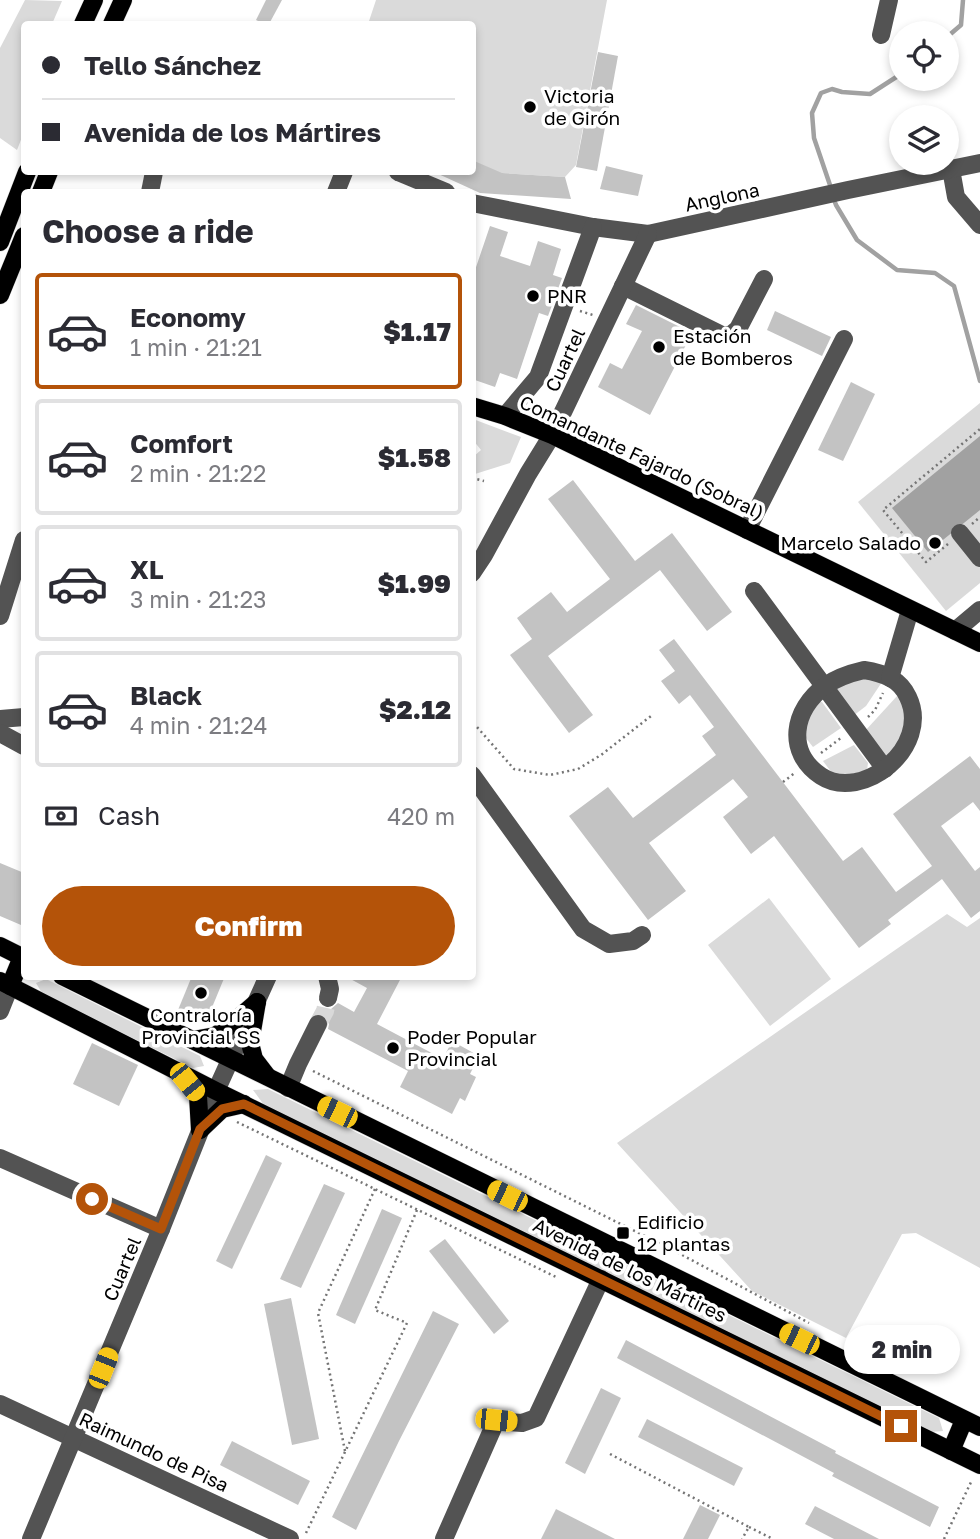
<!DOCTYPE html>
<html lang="en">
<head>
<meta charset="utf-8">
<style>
	body { margin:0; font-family:"Golos Text",sans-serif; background:#f2f2f3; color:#2b2b33; height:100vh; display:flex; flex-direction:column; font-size:26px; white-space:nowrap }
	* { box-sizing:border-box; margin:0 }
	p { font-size:23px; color:#7c7c81 }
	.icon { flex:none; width:38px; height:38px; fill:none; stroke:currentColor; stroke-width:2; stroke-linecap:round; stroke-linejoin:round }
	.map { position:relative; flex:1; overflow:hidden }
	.panel { position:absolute; left:21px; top:189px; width:455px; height:791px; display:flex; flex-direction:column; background:#fff; border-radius:7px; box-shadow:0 4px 10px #0003 }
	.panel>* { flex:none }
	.guide { position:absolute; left:21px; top:21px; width:455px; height:154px; border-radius:7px; box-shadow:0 4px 10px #0003; display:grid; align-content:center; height:154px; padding:0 21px; background:#fff }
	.buttons { position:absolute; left:889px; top:21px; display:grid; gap:14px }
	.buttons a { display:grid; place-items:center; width:70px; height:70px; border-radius:50%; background:#fff; box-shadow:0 4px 10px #0003; font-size:35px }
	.end { position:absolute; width:32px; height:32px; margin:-16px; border:9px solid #b45309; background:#fff; box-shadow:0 0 0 4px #fff }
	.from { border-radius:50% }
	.bubble { position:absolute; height:49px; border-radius:24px; background:#fff; box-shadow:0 4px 10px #0003; font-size:23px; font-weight:800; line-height:49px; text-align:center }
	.car { position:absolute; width:21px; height:42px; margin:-21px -10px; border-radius:9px; box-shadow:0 0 5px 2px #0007; background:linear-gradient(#f5c518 24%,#345 0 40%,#f5c518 0 76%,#345 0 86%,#f5c518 0) }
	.guide b { display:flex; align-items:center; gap:24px; height:66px; font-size:26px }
	.guide b+b { border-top:2px solid #e1e1e2 }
	.guide i { width:18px; height:18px; background:#2b2b33 }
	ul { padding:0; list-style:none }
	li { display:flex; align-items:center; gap:21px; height:116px; margin:0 14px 10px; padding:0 7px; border:4px solid #e1e1e2; border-radius:7px }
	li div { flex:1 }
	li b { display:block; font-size:26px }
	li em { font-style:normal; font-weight:800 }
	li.current { border-color:#b45309 }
	li>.icon { width:63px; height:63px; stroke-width:1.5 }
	h2 { padding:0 21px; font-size:32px; line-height:84px }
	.pay { display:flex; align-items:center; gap:18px; height:77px; padding:0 21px; font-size:26px }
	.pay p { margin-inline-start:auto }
	.action { display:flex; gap:14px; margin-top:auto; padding:14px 21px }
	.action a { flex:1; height:80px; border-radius:42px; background:#b45309; color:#fff; font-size:28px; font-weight:800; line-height:80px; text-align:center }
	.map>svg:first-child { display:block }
</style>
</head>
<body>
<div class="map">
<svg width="980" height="1539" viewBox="0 0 980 1539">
	<rect width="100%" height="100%" fill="#fff"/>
	<g fill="#dadada">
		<polygon points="25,0 62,1 52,24 24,24 24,132 17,150 0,138 0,48"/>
		<polygon points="376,0 607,0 576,165 565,177 499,173 473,161 472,24 368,24"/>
		<polygon points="980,403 980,583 946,611 858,502"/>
		<polygon points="473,419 521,437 510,463 475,474 473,479 473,457 481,450 473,440"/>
		<polygon points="862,677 882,682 866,706 853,716 835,692 837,686"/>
		<polygon points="898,695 904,707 905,734 889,756 884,757 865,731"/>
		<polygon points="816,701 822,702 841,728 813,747 802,733"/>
		<polygon points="854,745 868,763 867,770 845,776 832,773 823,761"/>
		<polygon points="769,898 831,979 770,1026 708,945"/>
		<polygon points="947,914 967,927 980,918 980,1268 916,1233 902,1234 846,1338 752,1291 617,1143"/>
		<polygon points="46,979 200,1056 204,1066 193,1068 42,993 36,983"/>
		<polygon points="268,1089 939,1418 943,1431 931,1432 264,1105 253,1090"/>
	</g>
	<polygon fill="#a1a1a1" points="980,436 980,510 928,552 892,508"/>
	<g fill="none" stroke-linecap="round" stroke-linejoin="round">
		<g stroke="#a1a1a1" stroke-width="4.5">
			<polyline points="947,37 961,25 963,0"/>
			<polyline points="831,188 814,138 812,113 821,93 832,89 842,92 870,94 901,74"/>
			<polyline points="833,197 836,205 857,240 897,270 935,273 954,286 980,381"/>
		</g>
	</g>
	<g fill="#c3c3c3">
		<polygon points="266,0 282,0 269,24 264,24 256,20"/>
		<polygon points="598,52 618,56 597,171 576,167"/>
		<polygon points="472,160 502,173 565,177 571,199 480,193 434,172 472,172"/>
		<polygon points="606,166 643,175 638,196 600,189"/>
		<polygon points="490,226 508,232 500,256 530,266 538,241 561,249 553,275 562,278 548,316 539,313 517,379 500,373 495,387 472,379 472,279"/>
		<polygon points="636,305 692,333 650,415 598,387 610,363 622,369 642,331 626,324"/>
		<polygon points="775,311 831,337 822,356 767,330"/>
		<polygon points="851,382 875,394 843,461 818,450"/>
		<polygon points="573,480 635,561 672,533 732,612 707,631 660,570 548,656 593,715 569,733 510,655 532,639 517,618 551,592 567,612 610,579 548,499"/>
		<polygon points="674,639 843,861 862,847 896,892 932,866 893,814 970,756 980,769 980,811 973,802 941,826 975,871 980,867 980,911 971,918 942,879 888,920 891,924 859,948 774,836 751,854 723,817 748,797 733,779 649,843 686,891 648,920 569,816 608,787 633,818 716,755 702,736 714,727 690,695 679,704 661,681 675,671 659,650"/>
		<polygon points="0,863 24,873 24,917 21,925 0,916"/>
		<polygon points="192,976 225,976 206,1022 178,1010"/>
		<polygon points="345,976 402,976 377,1024 443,1059 452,1041 479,1056 470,1074 476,1077 465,1101 460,1098 452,1114 400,1087 408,1071 328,1029 329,1024 328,1018 324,1014 318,1013 321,1007 325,1009 331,1009 338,1003 354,1012 367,988"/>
		<polygon points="92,1043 138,1065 119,1106 73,1084"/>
		<polygon points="266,1155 282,1163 232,1269 216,1261"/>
		<polygon points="324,1184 345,1193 301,1288 280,1279"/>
		<polygon points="382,1209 402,1218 355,1324 336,1315"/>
		<polygon points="445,1239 509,1321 494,1334 429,1251"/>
		<polygon points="291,1298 319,1439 292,1445 264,1304"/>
		<polygon points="433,1311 459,1324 399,1441 356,1530 332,1517"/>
		<polygon points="626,1340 836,1451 835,1453 939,1507 930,1527 832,1476 834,1473 617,1358"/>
		<polygon points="601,1388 621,1398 585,1474 565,1463"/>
		<polygon points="647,1419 743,1468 734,1486 638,1437"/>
		<polygon points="232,1441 310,1481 298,1505 220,1465"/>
		<polygon points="700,1505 720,1515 708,1539 683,1539"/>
		<polygon points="815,1506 879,1539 834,1539 805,1524"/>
		<polygon points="556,1509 615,1539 541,1539"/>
	</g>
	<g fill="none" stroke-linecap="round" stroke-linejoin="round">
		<polyline stroke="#d9d9d9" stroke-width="18" stroke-dasharray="18 9" stroke-linecap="butt" points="318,1024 325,1011 328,998"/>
		<defs>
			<g id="major">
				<polyline points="83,24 94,0"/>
				<polyline points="112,24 123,0"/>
				<polyline points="41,192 49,172"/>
				<polyline points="0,242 27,172"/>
				<polyline points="0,295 24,236"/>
				<polyline points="472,406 505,416 552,435 980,643"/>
				<polyline points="0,946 24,958"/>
				<polyline points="62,976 980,1427"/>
				<polyline points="0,981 216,1091 980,1465"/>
				<polyline points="10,986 22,957"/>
				<polyline points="257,1002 250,1043 254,1059 267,1076"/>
				<polyline points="193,1040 215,1036 227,1028 257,1002"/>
				<polyline points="183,1077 198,1096 200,1130"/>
				<polyline points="200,1130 222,1109 244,1104"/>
				<polyline points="951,1451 964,1420"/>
			</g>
		</defs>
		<use href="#major" stroke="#dbdbdb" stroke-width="19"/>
		<g stroke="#757575" stroke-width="2.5" stroke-dasharray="2 3.5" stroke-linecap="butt">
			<polyline points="580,311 593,315"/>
			<polyline points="472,478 484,481"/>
			<polyline points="972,524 980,517"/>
			<polyline points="948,544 926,562 883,510 980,429"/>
			<polyline points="868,717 875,710 883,693"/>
			<polyline points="472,725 477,727 514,769 550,775 578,769 601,755 651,716"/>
			<polyline points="821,753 841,738"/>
			<polyline points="783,782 796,772"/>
			<polyline points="313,1071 671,1249 809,1323"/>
			<polyline points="237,1122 556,1277"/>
			<polyline points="902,1370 906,1353 914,1338"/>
			<polyline points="345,1451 318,1313 375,1189"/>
			<polyline points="610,1454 749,1527 742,1539"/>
			<polyline points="749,1527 773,1539"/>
			<polyline points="306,1533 407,1323 375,1310 417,1210"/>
			<polyline points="944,1539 972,1480"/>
		</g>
		<g stroke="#535353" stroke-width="18">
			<polyline points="881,35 889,0"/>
			<polyline points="951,169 956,197 980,225"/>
			<polyline points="398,172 446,192"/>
			<polyline points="150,192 154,172"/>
			<polyline points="336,192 344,172"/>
			<polyline points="472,203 593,227 648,234 848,190 980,163"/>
			<polyline points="623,286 724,336 732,334 738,329 764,279"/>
			<polyline points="505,416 538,377 593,227"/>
			<polyline points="747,530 844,339"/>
			<polyline points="960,533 980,558"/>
			<polyline points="472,573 484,555 528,474 552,435 648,234"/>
			<polyline points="754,591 885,769"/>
			<polyline points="0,616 24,540"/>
			<polyline points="955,631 980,610"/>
			<path d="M864,670C883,673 900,679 908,697C932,747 862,803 821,776C785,752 793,709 825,686C836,678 851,673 864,670Z"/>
			<polyline points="890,678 910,610"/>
			<polyline points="0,719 24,717"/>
			<polyline points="0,733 24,746"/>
			<polyline points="472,775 583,929 609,944 633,941 642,935"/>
			<polyline points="327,976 330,989 328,998"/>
			<polyline points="0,1011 10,986"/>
			<polyline points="288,1088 298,1064 318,1024"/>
			<polyline points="0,1158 161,1229"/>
			<polyline points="0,1404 290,1539"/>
			<polyline points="31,1539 161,1229 216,1091 268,976"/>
			<polyline points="444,1539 496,1421 522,1423 536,1418 601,1279"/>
		</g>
		<use href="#major" stroke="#000" stroke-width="18"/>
	</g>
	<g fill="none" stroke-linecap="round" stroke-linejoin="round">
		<polyline stroke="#b45309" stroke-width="9" points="92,1199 161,1229 200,1129 222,1109 244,1104 901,1426"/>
	</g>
	<g fill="#000" stroke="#fff" stroke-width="2.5">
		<circle cx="530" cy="107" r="7"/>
		<circle cx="533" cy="296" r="7"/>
		<circle cx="659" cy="347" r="7"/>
		<circle cx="935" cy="543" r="7"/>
		<circle cx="201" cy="993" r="7"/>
		<circle cx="393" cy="1048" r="7"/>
		<rect x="616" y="1226" width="14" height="14" rx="3.5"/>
	</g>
	<g text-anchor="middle" stroke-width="7" stroke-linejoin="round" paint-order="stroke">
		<g font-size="19" fill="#000" stroke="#fff" text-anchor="start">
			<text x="544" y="103">Victoria<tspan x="544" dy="22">de Girón</tspan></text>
			<text x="547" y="303">PNR</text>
			<text x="673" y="343">Estación<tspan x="673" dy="22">de Bomberos</tspan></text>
			<text x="921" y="550" text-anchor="end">Marcelo Salado</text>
			<text x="201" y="1022" text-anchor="middle">Contraloría<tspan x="201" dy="22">Provincial SS</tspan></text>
			<text x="407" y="1044">Poder Popular<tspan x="407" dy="22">Provincial</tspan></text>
			<text x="637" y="1229">Edificio<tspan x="637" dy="22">12 plantas</tspan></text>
		</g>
		<g font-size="19" fill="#000" stroke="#fff">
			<text transform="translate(722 197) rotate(-12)" y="7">Anglona</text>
			<text transform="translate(565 360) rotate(-65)" y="7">Cuartel</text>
			<text transform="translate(642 457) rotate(25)" y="7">Comandante Fajardo (Sobral)</text>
			<text transform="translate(122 1269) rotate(-67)" y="7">Cuartel</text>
			<text transform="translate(630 1270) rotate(26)" y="7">Avenida de los Mártires</text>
			<text transform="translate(154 1452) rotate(25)" y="7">Raimundo de Pisa</text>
		</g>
	</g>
</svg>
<div class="buttons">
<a><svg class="icon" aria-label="locate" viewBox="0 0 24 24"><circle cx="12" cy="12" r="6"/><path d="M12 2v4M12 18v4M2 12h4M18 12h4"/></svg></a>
<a><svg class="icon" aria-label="layers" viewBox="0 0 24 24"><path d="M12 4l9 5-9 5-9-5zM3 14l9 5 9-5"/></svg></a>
</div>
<i class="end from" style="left:92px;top:1199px"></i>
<i class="end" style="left:901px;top:1426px"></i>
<div class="bubble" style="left:844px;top:1325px;width:116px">2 min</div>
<i class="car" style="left:187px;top:1082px;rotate:141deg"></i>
<i class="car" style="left:337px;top:1112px;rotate:296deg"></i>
<i class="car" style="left:507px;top:1196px;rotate:296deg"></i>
<i class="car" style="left:799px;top:1339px;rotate:296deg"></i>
<i class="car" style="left:103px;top:1368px;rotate:22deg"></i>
<i class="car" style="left:496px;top:1420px;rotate:96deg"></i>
<div class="guide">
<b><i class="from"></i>Tello Sánchez</b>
<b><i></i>Avenida de los Mártires</b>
</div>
<section class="panel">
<h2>Choose a ride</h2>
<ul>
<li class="current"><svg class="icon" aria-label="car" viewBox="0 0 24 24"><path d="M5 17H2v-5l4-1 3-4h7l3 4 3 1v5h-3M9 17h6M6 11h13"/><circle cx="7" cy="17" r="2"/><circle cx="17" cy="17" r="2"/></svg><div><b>Economy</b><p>1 min · 21:21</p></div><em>$1.17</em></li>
<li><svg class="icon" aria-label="car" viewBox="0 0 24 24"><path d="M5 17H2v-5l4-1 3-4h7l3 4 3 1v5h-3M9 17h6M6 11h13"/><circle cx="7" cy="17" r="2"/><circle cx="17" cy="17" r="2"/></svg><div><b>Comfort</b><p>2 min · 21:22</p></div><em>$1.58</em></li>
<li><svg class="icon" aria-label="car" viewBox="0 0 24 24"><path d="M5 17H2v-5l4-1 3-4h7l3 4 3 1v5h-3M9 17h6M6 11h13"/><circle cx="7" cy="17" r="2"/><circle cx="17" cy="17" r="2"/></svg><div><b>XL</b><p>3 min · 21:23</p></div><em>$1.99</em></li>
<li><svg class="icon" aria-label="car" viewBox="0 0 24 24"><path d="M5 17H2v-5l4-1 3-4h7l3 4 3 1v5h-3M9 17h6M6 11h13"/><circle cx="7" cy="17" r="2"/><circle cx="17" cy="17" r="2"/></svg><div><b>Black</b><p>4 min · 21:24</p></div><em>$2.12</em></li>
</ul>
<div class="pay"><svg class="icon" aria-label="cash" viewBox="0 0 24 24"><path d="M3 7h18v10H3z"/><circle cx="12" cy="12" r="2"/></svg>Cash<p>420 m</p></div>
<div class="action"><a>Confirm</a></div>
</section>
</div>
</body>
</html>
